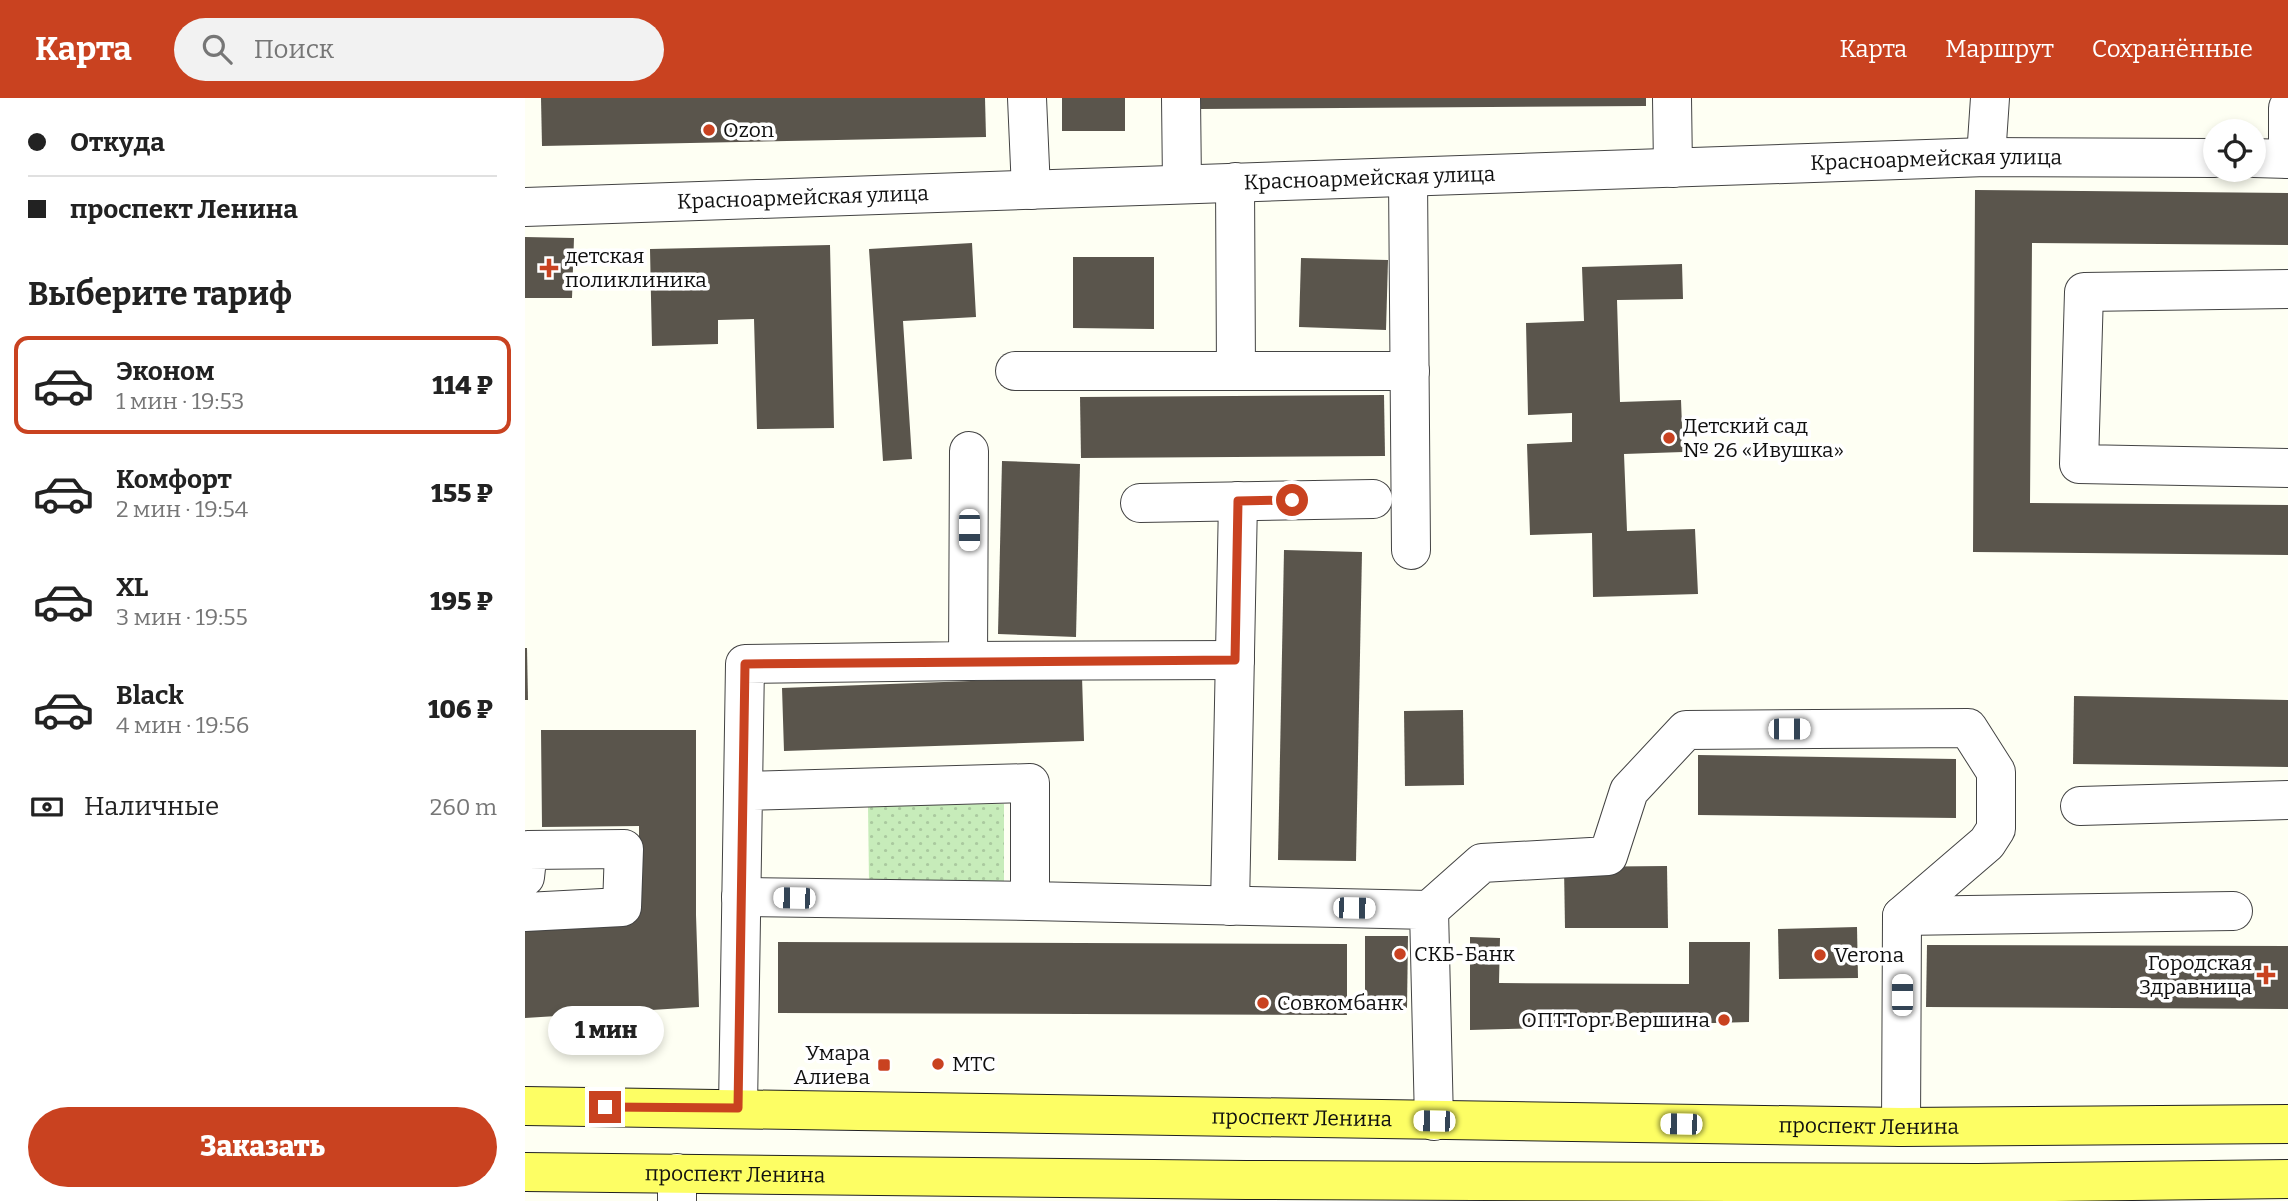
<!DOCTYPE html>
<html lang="ru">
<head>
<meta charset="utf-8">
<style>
	body { margin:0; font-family:Bitter,serif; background:#f2f2f2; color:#222; height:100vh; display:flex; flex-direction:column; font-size:26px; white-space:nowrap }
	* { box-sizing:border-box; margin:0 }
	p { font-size:23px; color:#767676 }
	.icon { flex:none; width:38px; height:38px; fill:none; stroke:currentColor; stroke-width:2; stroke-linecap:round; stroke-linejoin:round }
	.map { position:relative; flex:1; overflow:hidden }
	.panel { display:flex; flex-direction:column; background:#fff; width:525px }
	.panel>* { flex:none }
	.top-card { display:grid; align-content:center; height:154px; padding:0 28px; background:#fff }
	.fabs { position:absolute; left:1678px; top:21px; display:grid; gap:14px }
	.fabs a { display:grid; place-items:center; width:63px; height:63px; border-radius:50%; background:#fff; box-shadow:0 4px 10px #0003; font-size:35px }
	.end { position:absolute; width:32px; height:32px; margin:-16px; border:9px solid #c94220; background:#fff; box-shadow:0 0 0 4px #fff }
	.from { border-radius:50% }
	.bubble { position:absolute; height:49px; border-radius:24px; background:#fff; box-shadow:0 4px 10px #0003; font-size:23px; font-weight:800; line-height:49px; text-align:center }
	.car { position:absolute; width:21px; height:42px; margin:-21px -10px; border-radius:9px; box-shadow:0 0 5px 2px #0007; background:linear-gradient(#fff 24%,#345 0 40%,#fff 0 76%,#345 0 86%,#fff 0) }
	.top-card b { display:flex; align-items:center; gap:24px; height:66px; font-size:26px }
	.top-card b+b { border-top:2px solid #e0e0e0 }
	.top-card i { width:18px; height:18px; background:#222 }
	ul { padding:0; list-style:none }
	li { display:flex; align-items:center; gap:21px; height:98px; margin:0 14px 10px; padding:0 14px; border:4px solid transparent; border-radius:14px }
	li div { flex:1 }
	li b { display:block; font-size:26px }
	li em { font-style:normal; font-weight:800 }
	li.active { border-color:#c94220 }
	li>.icon { width:63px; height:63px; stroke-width:1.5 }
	h2 { padding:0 28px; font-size:32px; line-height:84px }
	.pay { display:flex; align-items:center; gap:18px; height:77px; padding:0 28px; font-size:26px }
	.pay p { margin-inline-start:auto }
	.button { display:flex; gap:14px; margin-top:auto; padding:14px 28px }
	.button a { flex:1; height:80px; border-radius:42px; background:#c94220; color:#fff; font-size:28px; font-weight:800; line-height:80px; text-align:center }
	header { display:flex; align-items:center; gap:42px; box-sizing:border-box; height:98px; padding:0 35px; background:#c94220; color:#fff }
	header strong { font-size:33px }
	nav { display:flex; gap:38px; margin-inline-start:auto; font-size:24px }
	.search { width:490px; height:63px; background:#f2f2f2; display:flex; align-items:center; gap:18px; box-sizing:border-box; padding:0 24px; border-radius:38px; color:#767676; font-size:26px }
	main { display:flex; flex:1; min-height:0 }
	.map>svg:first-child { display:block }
</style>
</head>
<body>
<header>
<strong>Карта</strong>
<div class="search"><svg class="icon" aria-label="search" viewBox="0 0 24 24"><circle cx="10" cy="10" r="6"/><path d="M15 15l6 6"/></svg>Поиск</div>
<nav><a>Карта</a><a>Маршрут</a><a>Сохранённые</a></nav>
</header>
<main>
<section class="panel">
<div class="top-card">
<b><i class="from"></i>Откуда</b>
<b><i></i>проспект Ленина</b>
</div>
<h2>Выберите тариф</h2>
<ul>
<li class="active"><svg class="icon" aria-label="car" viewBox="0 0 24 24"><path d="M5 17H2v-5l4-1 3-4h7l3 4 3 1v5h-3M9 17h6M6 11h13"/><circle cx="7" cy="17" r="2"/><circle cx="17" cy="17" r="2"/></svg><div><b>Эконом</b><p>1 мин · 19:53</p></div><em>114 ₽</em></li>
<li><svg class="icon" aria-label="car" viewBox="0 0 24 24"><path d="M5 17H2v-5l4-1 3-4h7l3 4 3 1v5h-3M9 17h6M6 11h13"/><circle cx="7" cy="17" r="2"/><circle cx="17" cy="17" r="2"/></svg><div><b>Комфорт</b><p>2 мин · 19:54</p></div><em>155 ₽</em></li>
<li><svg class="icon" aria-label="car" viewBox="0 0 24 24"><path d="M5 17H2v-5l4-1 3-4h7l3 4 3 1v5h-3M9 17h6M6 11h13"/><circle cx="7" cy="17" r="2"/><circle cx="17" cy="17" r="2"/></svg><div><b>XL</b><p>3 мин · 19:55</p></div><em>195 ₽</em></li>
<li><svg class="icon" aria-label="car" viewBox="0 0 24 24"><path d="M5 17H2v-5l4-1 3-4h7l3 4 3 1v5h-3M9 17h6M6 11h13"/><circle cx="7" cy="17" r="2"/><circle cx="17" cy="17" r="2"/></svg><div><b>Black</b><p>4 мин · 19:56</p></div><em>106 ₽</em></li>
</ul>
<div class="pay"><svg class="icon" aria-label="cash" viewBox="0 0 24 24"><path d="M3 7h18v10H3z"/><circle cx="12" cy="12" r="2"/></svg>Наличные<p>260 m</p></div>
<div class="button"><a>Заказать</a></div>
</section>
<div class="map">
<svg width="1763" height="1103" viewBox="0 0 1763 1103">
	<defs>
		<pattern id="green-dots" width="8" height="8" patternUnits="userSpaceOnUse" patternTransform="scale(1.75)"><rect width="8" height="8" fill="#c7ecba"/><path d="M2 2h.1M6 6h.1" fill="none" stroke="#aac99f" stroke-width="1.8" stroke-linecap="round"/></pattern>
	</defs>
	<rect width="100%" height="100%" fill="#fefff3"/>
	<polygon fill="url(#green-dots)" points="479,706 479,785 344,785 343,707"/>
	<g fill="#5a554c">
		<polygon points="16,0 460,0 461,39 17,48"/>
		<rect x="537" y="0" width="63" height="33"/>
		<polygon points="674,0 1121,0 1121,8 674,11"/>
		<polygon points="1450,92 1763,95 1763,147 1507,145 1505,405 1763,407 1763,457 1448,454"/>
		<polygon points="0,139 49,140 47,200 0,200"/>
		<polygon points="447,145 451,219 378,223 387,361 358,363 344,151"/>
		<polygon points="305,147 309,330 232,331 229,221 193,222 193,246 127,248 125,151"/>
		<polygon points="548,159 629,159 629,231 548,230"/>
		<polygon points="776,160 863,162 861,232 774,229"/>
		<polygon points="1157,166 1158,201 1092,202 1095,304 1156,302 1158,354 1099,356 1102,433 1170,431 1173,496 1068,499 1067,435 1005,437 1002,346 1047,344 1047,315 1003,317 1001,225 1059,223 1057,169"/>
		<polygon points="859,297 860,358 556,360 555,299"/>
		<polygon points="477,363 555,366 551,539 473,536"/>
		<polygon points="759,452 837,454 831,763 753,762"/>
		<polygon points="0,550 2,550 3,602 0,602"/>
		<polygon points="557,579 559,643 259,653 257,590"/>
		<polygon points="1549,598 1763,602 1763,669 1548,666"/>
		<polygon points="938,612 939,687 880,688 879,613"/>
		<polygon points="16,632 171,632 171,817 174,909 0,920 0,824 114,817 114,728 17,729"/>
		<polygon points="1173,657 1431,661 1431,720 1173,717"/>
		<polygon points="1142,768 1143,830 1040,830 1039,769"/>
		<polygon points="1332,829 1333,880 1254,881 1253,831"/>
		<polygon points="840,838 883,838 882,910 840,910"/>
		<polygon points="945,839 975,840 974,885 1164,886 1164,844 1225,844 1224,924 945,932"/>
		<polygon points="253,844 822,846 822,917 253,915"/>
		<polygon points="1402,847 1763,848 1763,911 1401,909"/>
	</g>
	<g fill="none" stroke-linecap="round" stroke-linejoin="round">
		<defs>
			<g id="minor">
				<polyline points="502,0 506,92"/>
				<polyline points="656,0 657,86"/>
				<polyline points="1147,0 1148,70"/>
				<polyline points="1461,59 1465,0"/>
				<polyline points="1729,60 1763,61"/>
				<polyline points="1763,61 1763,10"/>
				<polyline points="883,79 886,452"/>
				<polyline points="710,84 711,273"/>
				<path id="s1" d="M0,109L1461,59L1690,60"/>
				<polyline points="1763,191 1559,194 1554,366 1763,370"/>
				<polyline points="490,273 885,273"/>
				<polyline points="615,405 848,401"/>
				<polyline points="443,563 710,562"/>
				<polyline points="218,693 220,566 443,563 444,353"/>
				<polyline points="1555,708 1763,702"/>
				<polyline points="0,779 3,752 99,751 97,809 0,814"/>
				<polyline points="216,799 505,803"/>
				<polyline points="705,808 713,403"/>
				<polyline points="904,812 957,765 1083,758 1104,693 1161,632 1443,630 1471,674 1471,731 1462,745 1377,818 1376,1029"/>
				<polyline points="1377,818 1708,813"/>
				<polyline points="213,1010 218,693 505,685 505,803 904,812 909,1023"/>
				<polyline points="152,1075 152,1103"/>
			</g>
			<g id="major">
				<path id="s2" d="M0,1008L1376,1029L1763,1026"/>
				<path id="s3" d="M0,1074L721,1082L1452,1085L1763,1081"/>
			</g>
		</defs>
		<use href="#minor" stroke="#434343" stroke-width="40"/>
		<use href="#major" stroke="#212121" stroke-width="40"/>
		<use href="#minor" stroke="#fff" stroke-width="38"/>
		<use href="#major" stroke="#fdfe64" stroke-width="38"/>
	</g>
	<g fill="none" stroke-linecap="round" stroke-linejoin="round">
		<polyline stroke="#c94220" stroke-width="9" points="80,1009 213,1010 220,566 710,562 713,403 767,402"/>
	</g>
	<g fill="#c94220" stroke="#fff" stroke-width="2.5">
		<circle cx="184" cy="32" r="7"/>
		<path d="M20.5 159.5h7v7h7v7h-7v7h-7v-7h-7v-7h7z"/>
		<circle cx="1144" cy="340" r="7"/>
		<circle cx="875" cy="856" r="7"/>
		<circle cx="1295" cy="857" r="7"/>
		<path d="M1737.5 866.5h7v7h7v7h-7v7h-7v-7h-7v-7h7z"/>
		<circle cx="738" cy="905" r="7"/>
		<circle cx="1199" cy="922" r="7"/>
		<circle cx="413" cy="966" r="7"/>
		<rect x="352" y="960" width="14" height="14" rx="3.5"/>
	</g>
	<g text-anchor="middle" stroke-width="7" stroke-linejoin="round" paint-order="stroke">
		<g font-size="21" fill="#101010" stroke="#fff" text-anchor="start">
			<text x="198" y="39">Ozon</text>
			<text x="40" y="165">детская<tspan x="40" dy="24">поликлиника</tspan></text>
			<text x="1158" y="335">Детский сад<tspan x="1158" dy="24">№ 26 «Ивушка»</tspan></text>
			<text x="889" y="863">СКБ-Банк</text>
			<text x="1309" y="864">Verona</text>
			<text x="1727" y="872" text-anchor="end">Городская<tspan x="1727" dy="24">Здравница</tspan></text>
			<text x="752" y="912">Совкомбанк</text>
			<text x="1185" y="929" text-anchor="end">ОПТТорг Вершина</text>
			<text x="345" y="962" text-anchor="end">Умара<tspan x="345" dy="24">Алиева</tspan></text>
			<text x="427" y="973">МТС</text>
		</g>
		<g font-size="21" fill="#101010" stroke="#fff">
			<text dy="7" stroke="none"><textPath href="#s1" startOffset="1412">Красноармейская улица</textPath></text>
			<text dy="7" stroke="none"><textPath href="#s1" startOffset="845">Красноармейская улица</textPath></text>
			<text dy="7" stroke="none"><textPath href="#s1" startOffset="278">Красноармейская улица</textPath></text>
			<text dy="7" stroke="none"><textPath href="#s2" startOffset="777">проспект Ленина</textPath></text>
			<text dy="7" stroke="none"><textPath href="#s2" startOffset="1344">проспект Ленина</textPath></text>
			<text dy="7" stroke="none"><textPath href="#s3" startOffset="210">проспект Ленина</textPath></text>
		</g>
	</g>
</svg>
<div class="fabs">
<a><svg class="icon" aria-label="locate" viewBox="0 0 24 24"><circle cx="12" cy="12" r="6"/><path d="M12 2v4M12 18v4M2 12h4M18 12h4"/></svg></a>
</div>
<i class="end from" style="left:767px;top:402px"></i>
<i class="end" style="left:80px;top:1009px"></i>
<div class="bubble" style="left:23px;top:908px;width:116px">1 мин</div>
<i class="car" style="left:444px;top:432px;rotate:180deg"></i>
<i class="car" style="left:1264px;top:631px;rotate:90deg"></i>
<i class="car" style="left:269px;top:800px;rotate:271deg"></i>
<i class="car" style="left:829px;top:810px;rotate:91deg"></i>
<i class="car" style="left:1377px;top:897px;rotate:0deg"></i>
<i class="car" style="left:909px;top:1023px;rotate:271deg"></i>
<i class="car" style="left:1156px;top:1026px;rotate:271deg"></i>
</div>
</main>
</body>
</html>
